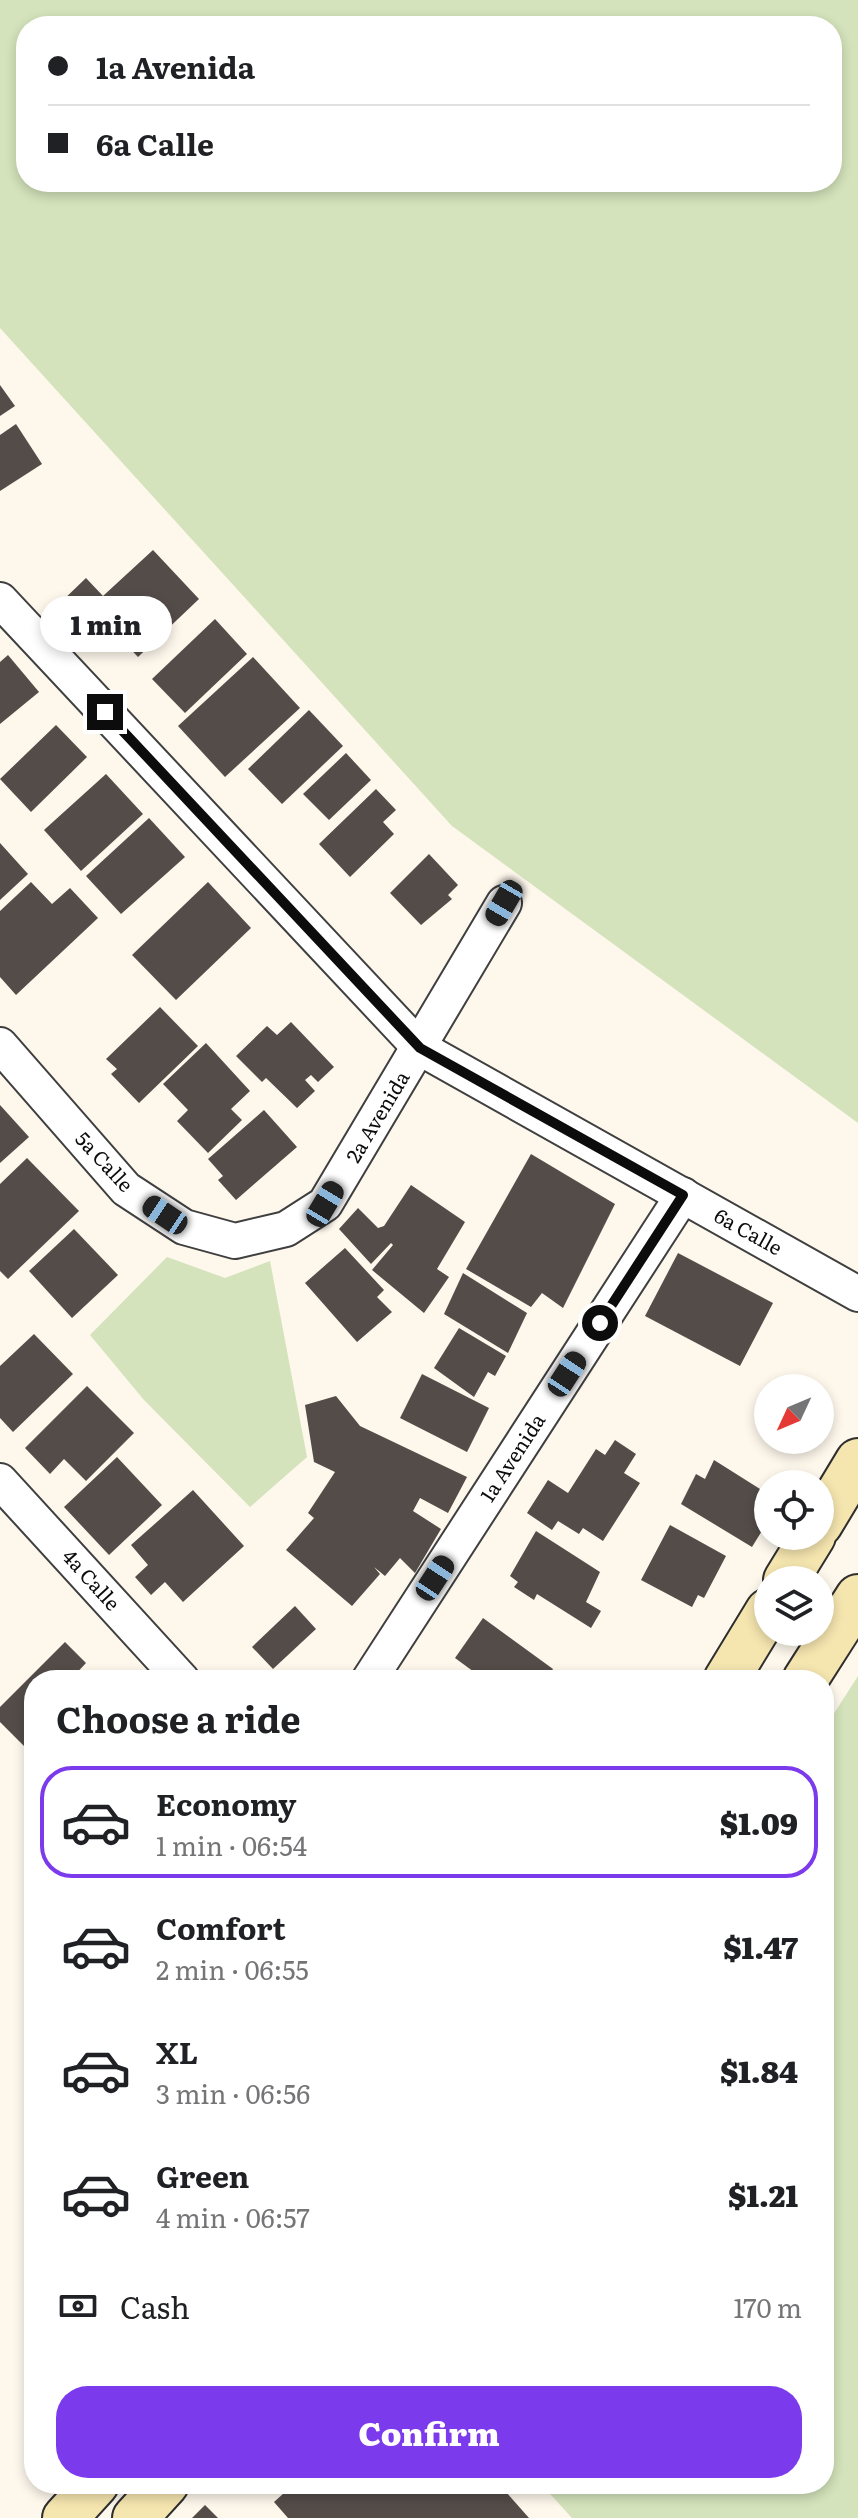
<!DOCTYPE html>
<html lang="en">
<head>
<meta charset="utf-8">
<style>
	body { margin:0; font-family:Literata,serif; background:#f6f6f6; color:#202124; height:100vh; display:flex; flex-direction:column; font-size:30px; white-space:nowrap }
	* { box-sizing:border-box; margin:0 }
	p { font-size:26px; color:#757577 }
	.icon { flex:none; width:44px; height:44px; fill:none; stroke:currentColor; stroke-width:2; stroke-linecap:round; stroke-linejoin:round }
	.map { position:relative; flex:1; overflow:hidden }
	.side { position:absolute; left:24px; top:1670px; width:810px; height:824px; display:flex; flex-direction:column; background:#fff; border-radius:32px; box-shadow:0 4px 12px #0003 }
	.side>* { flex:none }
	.banner { position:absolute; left:16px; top:16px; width:826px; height:176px; border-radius:32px; box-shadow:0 4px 12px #0003; display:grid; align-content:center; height:176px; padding:0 32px; background:#fff }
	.needle { width:52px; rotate:226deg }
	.controls { position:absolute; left:754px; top:1374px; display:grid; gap:16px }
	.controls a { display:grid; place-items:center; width:80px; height:80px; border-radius:50%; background:#fff; box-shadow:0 4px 12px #0003; font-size:40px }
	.end { position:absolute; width:36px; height:36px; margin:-18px; border:10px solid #0c0c0c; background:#fff; box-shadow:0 0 0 4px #fff }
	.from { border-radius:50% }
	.bubble { position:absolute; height:56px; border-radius:28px; background:#fff; box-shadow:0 4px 12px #0003; font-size:26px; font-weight:800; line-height:56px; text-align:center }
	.car { position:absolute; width:24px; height:48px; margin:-24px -12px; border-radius:10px; box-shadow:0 0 6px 2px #0007; background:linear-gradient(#222 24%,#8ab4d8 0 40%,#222 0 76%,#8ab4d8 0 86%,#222 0) }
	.banner b { display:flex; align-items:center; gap:28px; height:76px; font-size:30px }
	.banner b+b { border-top:2px solid #e0e0e0 }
	.banner i { width:20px; height:20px; background:#202124 }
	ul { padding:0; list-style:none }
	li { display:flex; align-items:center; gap:24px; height:112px; margin:0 16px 12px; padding:0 16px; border:4px solid transparent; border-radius:32px }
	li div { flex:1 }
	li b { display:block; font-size:30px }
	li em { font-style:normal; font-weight:800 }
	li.on { border-color:#7c3aed }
	li>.icon { width:72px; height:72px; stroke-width:1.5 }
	h2 { padding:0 32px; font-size:36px; line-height:96px }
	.pay { display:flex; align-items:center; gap:20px; height:88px; padding:0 32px; font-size:30px }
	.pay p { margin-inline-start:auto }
	.button { display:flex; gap:16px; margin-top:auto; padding:16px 32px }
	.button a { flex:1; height:92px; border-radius:32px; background:#7c3aed; color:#fff; font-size:32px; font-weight:800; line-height:92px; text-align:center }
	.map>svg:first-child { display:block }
</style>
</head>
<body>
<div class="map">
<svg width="858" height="2518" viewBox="0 0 858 2518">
	<rect width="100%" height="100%" fill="#fdf7ec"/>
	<g fill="#d4e3bb" fill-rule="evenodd">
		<path d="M0,0H858V1123L452,826L0,328ZM26,26H832V182H26Z"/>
		<polygon points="167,1257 225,1278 270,1261 307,1457 250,1507 144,1400 90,1335"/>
		<polygon points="858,1676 858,2518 572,2518 541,2484 824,2484 824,1729"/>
	</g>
	<g fill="#534c49">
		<polygon points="0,385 15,406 0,416"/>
		<polygon points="16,424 42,464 0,491 0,435"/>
		<polygon points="153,550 199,599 138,657 101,618 85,633 58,605 86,578 103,596"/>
		<polygon points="215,619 247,654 185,713 152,679"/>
		<polygon points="8,655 39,692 0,724 0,662"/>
		<polygon points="253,657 300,708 225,777 178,726"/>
		<polygon points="309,710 343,746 282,804 248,769"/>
		<polygon points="56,725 87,757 31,812 0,779"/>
		<polygon points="346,753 371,780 329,820 303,794"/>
		<polygon points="106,774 143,814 81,871 44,830"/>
		<polygon points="376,789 396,810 383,822 394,834 350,877 319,844"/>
		<polygon points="149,818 185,857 121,914 86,876"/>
		<polygon points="0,843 28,874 0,900"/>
		<polygon points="429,854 458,885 448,895 452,899 421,925 390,893"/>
		<polygon points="31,882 52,904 70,888 98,918 16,995 0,977 0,911"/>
		<polygon points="208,882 251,928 176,1000 132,955"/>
		<polygon points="160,1007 198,1046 139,1103 111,1074 117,1069 106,1059"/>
		<polygon points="291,1022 334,1067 318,1082 311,1075 305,1080 315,1091 297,1108 266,1078 262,1082 236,1056 267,1026 277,1035"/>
		<polygon points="206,1043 250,1091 231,1109 242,1120 208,1153 177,1121 188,1110 163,1084"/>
		<polygon points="0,1105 29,1137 0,1163"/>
		<polygon points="264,1110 297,1147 236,1200 218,1180 223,1176 208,1159"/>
		<polygon points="531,1154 615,1204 563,1308 542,1293 531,1307 466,1269"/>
		<polygon points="27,1158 79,1211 8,1279 0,1271 0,1184"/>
		<polygon points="411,1185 465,1222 437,1269 449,1277 424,1313 372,1270 393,1245 391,1243 371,1264 339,1229 358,1208 378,1228 384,1226"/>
		<polygon points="74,1229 118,1275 72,1318 29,1271"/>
		<polygon points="345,1248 384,1290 377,1297 392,1312 357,1342 305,1283"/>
		<polygon points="678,1253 773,1303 740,1366 645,1316"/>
		<polygon points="463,1273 527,1313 508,1353 444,1314"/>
		<polygon points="459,1328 506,1356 495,1376 488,1372 474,1397 434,1368"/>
		<polygon points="34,1334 73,1374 13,1432 0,1418 0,1366"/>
		<polygon points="422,1374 489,1408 467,1452 400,1418"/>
		<polygon points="87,1386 134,1433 86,1481 64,1459 50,1474 25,1448"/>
		<polygon points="336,1396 360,1426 467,1477 448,1513 420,1498 413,1511 441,1529 415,1573 400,1558 385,1576 374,1567 380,1574 352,1606 286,1550 314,1518 308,1513 335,1472 314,1462 305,1405"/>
		<polygon points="615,1440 636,1454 624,1473 640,1483 603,1541 583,1528 579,1534 558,1521 552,1530 527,1513 548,1480 568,1493 596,1449 605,1455"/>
		<polygon points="117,1457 162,1505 109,1555 64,1507"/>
		<polygon points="714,1460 768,1494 768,1521 752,1547 681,1504 696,1474 705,1479"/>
		<polygon points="193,1490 244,1546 183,1602 165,1582 151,1595 135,1577 148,1565 131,1545"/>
		<polygon points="670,1525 726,1556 704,1598 698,1595 692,1607 641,1580"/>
		<polygon points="536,1531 600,1572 586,1602 601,1611 591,1628 537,1594 534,1600 514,1587 518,1582 510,1576"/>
		<polygon points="295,1606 316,1629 273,1669 252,1647"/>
		<polygon points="483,1618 553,1669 546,1680 485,1680 455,1658"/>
		<polygon points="65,1642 86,1663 70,1680 34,1680 34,1744 28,1750 0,1722 0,1707"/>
		<polygon points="110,1670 120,1680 99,1680"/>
		<polygon points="294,2484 499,2484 529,2518 288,2518 274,2502"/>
		<polygon points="205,2505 218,2518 192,2518"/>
	</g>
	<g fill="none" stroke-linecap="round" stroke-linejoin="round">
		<defs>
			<g id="street">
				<polyline points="0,600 420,1048 858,1294"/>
				<polyline points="0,1045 126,1189 184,1227 235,1241 286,1229 325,1204 504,903"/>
				<polyline points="0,1481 182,1680"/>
				<polyline points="369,1680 683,1195"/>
			</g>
			<g id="secondary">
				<polyline points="820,1524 858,1461"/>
				<polyline points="786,1580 813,1536"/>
				<polyline points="726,1680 768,1611"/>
				<polyline points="805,1680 858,1597"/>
				<polyline points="65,2518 96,2484"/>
				<polyline points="135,2518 166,2484"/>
			</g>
		</defs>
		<use href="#street" stroke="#3f3f3f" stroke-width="38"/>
		<use href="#secondary" stroke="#2e2e2e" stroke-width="48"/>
		<use href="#street" stroke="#fff" stroke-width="34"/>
		<use href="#secondary" stroke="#f5e5af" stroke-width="44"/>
	</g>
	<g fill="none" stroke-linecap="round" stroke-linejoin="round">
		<polyline stroke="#0c0c0c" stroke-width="10" points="105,712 420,1048 683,1195 600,1323"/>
	</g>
	<g text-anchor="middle" stroke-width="8" stroke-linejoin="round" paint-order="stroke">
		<g font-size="20" fill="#0c0c0c" stroke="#fff">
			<text transform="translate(378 1117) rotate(-59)" y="7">2a Avenida</text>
			<text transform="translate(104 1162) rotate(47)" y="7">5a Calle</text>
			<text transform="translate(748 1232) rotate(29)" y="7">6a Calle</text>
			<text transform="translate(513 1458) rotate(-57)" y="7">1a Avenida</text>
			<text transform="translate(91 1580) rotate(48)" y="7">4a Calle</text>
		</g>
	</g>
</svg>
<div class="controls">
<a><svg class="needle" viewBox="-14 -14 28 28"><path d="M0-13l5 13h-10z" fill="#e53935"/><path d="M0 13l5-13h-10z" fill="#757577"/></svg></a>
<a><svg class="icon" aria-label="locate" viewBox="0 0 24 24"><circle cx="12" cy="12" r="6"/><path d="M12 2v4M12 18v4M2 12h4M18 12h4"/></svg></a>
<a><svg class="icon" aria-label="layers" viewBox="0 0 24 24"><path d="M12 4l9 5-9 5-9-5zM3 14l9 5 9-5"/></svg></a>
</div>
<i class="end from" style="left:600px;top:1323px"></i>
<i class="end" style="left:105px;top:712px"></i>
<div class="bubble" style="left:40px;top:596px;width:132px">1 min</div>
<i class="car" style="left:504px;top:903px;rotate:210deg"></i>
<i class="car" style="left:325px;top:1204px;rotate:31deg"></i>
<i class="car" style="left:165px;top:1215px;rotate:304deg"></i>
<i class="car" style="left:567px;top:1374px;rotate:33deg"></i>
<i class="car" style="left:435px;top:1578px;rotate:33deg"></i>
<div class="banner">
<b><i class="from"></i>1a Avenida</b>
<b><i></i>6a Calle</b>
</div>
<section class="side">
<h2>Choose a ride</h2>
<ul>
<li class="on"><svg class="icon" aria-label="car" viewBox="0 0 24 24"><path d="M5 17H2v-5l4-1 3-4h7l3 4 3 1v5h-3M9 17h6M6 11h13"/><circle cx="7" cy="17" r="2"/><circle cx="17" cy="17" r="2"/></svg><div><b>Economy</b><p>1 min · 06:54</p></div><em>$1.09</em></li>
<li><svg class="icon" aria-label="car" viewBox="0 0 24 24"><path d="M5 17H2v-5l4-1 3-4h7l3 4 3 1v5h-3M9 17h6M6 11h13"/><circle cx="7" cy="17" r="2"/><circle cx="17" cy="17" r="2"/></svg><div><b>Comfort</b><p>2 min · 06:55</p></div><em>$1.47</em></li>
<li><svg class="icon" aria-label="car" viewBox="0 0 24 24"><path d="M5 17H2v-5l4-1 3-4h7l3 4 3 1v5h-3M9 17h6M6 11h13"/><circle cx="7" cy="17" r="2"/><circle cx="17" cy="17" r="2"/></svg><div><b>XL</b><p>3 min · 06:56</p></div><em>$1.84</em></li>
<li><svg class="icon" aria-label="car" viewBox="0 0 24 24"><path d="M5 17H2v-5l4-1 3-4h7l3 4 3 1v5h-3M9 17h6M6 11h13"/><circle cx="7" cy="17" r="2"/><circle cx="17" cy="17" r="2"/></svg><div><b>Green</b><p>4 min · 06:57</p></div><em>$1.21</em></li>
</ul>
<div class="pay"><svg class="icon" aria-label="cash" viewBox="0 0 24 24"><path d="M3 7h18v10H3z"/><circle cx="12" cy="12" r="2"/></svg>Cash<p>170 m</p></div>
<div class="button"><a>Confirm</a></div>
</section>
</div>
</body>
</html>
